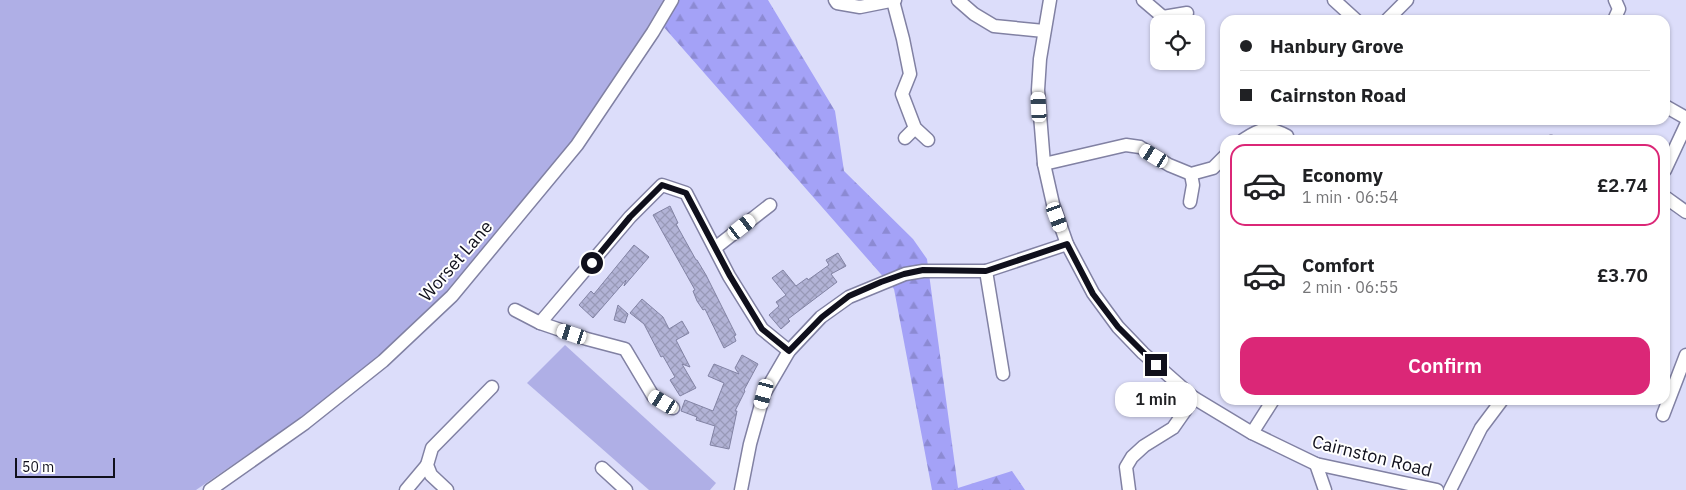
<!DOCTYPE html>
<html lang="en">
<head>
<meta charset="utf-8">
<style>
	body { margin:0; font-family:"IBM Plex Sans",sans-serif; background:#f2f2f2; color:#202124; height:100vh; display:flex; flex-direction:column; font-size:19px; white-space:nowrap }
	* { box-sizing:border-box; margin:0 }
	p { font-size:16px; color:#757577 }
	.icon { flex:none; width:28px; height:28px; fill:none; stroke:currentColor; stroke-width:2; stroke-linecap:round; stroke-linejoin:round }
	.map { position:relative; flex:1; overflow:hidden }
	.side { position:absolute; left:1220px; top:135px; width:450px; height:270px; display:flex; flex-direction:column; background:#fff; border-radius:15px; box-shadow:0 1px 4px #0004 }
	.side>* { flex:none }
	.top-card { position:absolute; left:1220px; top:15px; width:450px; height:110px; border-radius:15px; box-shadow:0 1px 4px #0004; display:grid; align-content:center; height:110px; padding:0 20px; background:#fff }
	.tools { position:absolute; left:1150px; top:15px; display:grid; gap:10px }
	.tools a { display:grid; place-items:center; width:55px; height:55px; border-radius:10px; background:#fff; box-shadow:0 1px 4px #0004; font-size:25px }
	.scale { position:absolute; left:15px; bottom:12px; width:100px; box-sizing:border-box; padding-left:5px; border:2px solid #10101c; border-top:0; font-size:14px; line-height:18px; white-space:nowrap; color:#10101c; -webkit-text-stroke:4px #fff; paint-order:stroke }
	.end { position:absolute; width:22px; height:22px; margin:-11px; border:6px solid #10101c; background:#fff; box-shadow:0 0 0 2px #fff }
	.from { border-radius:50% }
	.bubble { position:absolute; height:35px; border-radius:15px; background:#fff; box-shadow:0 1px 4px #0004; font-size:16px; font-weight:600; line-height:35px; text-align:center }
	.car { position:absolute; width:15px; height:30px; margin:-15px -8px; border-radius:6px; box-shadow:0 0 4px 1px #0007; background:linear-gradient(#fff 24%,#345 0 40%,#fff 0 76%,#345 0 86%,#fff 0) }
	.top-card b { display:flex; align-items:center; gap:18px; height:48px; font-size:19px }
	.top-card b+b { border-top:1px solid #e0e0e0 }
	.top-card i { width:12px; height:12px; background:#202124 }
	ul { padding:9px 0 0; list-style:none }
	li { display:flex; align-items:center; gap:15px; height:82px; margin:0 10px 8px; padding:0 10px; border:2px solid transparent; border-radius:15px }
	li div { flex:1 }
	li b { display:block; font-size:19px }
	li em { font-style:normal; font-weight:600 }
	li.current { border-color:#db2777 }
	li>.icon { width:45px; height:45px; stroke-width:1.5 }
	.button { display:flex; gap:10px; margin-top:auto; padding:10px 20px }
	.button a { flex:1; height:58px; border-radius:15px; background:#db2777; color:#fff; font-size:20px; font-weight:600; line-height:58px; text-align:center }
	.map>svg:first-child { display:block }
</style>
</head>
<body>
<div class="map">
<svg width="1686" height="490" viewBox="0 0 1686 490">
	<defs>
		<pattern id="forest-firs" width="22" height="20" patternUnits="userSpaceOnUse" patternTransform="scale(1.25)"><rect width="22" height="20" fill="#a4a2f7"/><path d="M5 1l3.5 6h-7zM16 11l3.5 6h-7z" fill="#8c8ad3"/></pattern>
		<pattern id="building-cross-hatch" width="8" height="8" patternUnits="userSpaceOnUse" patternTransform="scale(1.25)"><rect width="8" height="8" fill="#b2b3d6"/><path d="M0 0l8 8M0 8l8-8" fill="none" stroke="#9899b7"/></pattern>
	</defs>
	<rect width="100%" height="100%" fill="#dcddfa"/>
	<g fill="#afafe6">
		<polygon points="0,0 666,0 570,143 445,293 384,357 300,419 196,490 0,490"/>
		<polygon points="565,345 716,483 710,490 649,490 527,383"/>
	</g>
	<polygon fill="url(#forest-firs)" points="678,0 768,0 835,111 844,171 913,239 927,259 958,488 1012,471 1025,490 932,490 894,289 662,25"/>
	<g fill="url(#building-cross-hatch)" stroke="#8283a4">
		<polygon points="670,206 678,223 676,224 696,260 697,260 706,275 736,335 734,336 736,341 724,348 705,309 703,310 697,301 693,291 695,290 653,215"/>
		<polygon points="634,245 649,257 624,286 626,280 593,318 579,305 591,291 594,294"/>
		<polygon points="838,253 846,266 831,274 837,282 788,319 790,321 781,329 769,315 779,306 776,302 786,295 772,278 783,270 796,286 807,278 808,280 829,265 826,260"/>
		<polygon points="642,299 663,317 669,329 682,321 689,333 676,340 690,367 682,364 696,388 680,396 670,380 675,377 663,356 661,357 644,324 630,313"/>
		<polygon points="618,305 628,314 625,323 614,320"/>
		<polygon points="742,355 758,364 744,390 745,391 735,411 737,411 729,449 710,445 715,426 696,420 697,417 681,411 685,400 713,411 724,383 708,376 714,364 739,374 735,368"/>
	</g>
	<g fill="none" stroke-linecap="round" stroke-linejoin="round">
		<defs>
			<polyline id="service" points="1550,140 1551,139"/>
			<g id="minor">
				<polyline points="835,0 837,3 860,7 895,0"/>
				<polyline points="958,0 974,14 994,26 1044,31"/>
				<polyline points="1050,0 1040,59 1038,90 1044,164 1053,204 1067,244 1093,293 1118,327 1143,353 1194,398 1252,433 1316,464 1437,490"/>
				<polyline points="1143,0 1163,17"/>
				<polyline points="1334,0 1356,20"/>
				<polyline points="893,1 903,39 910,74 902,94 915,128 928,140"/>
				<polyline points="1387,20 1407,0"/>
				<polyline points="1614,20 1619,9 1615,0"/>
				<polyline points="1161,24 1163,17 1187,13"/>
				<polyline points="1158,35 1159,33"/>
				<polyline points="1665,106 1686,118"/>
				<polyline points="905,138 915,128"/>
				<path d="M1243,140C1261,128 1268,126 1287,136"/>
				<polyline points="1044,164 1126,145 1140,147 1169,165 1191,174 1213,168 1225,156"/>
				<polyline points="1665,170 1686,125"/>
				<polyline points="1665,197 1686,212"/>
				<polyline points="1190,202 1193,185 1191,174"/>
				<polyline points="715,248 770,205"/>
				<polyline points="986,271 1003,374"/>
				<polyline points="515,310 540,323 587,339 625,349 653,396 673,408"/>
				<polyline points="540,323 630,217 662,185 686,193 729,276 762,329 789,351"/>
				<polyline points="1663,415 1686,355"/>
				<polyline points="1252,433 1273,400"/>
				<polyline points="1316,464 1325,490"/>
				<polyline points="602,468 626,490"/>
				<polyline points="210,490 305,423 383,361 452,296 577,145 653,32 672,0"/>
				<polyline points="406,490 427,465"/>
				<polyline points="447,490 431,475 427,465 432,448 492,387"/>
				<polyline points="741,490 750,444 764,394 789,351 821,317 849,297 905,274 923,271 986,271 1067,244"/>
				<polyline points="1129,490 1126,467 1132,457 1144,446 1173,428 1194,398"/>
				<polyline points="1450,490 1481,428 1502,400"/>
			</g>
		</defs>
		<use href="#service" stroke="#8181a3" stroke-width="9"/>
		<use href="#minor" stroke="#8181a3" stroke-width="15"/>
		<use href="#service" stroke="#fff" stroke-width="6"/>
		<use href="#minor" stroke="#fff" stroke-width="12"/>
	</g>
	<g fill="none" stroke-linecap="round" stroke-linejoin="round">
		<polyline stroke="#10101c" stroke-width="6" points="592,263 630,217 662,185 686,193 730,276 762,329 789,351 822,317 849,296 881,282 904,274 923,270 986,271 1067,244 1093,294 1118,327 1156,365"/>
	</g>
	<g text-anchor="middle" stroke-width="4" stroke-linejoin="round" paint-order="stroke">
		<g font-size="18" fill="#10101c" stroke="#fff">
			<text transform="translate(456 261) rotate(-49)" y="6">Worset Lane</text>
			<text transform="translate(1372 456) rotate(14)" y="6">Cairnston Road</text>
		</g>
	</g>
</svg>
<div class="tools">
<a><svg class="icon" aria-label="locate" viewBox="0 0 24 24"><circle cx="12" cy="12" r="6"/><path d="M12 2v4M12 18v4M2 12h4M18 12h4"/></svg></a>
</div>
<div class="scale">50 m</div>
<i class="end from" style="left:592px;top:263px"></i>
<i class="end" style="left:1156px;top:365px"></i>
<div class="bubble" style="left:1115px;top:382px;width:82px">1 min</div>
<i class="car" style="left:1039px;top:107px;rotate:357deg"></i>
<i class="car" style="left:1154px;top:156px;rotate:301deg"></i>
<i class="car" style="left:1057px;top:217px;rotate:160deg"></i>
<i class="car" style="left:742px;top:227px;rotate:52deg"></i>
<i class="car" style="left:572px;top:334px;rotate:288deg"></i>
<i class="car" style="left:764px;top:394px;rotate:195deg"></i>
<i class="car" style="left:663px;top:402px;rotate:301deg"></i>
<div class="top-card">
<b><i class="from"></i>Hanbury Grove</b>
<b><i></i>Cairnston Road</b>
</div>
<section class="side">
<ul>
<li class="current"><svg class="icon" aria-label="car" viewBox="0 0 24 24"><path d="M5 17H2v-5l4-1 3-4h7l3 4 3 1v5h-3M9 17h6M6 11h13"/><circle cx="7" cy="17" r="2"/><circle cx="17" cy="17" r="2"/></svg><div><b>Economy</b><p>1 min · 06:54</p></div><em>£2.74</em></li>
<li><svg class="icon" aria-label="car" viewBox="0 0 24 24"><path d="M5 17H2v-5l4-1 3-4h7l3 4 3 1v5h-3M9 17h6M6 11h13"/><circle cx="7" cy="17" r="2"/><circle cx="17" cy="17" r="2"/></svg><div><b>Comfort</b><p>2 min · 06:55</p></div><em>£3.70</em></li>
</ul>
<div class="button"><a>Confirm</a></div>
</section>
</div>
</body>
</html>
